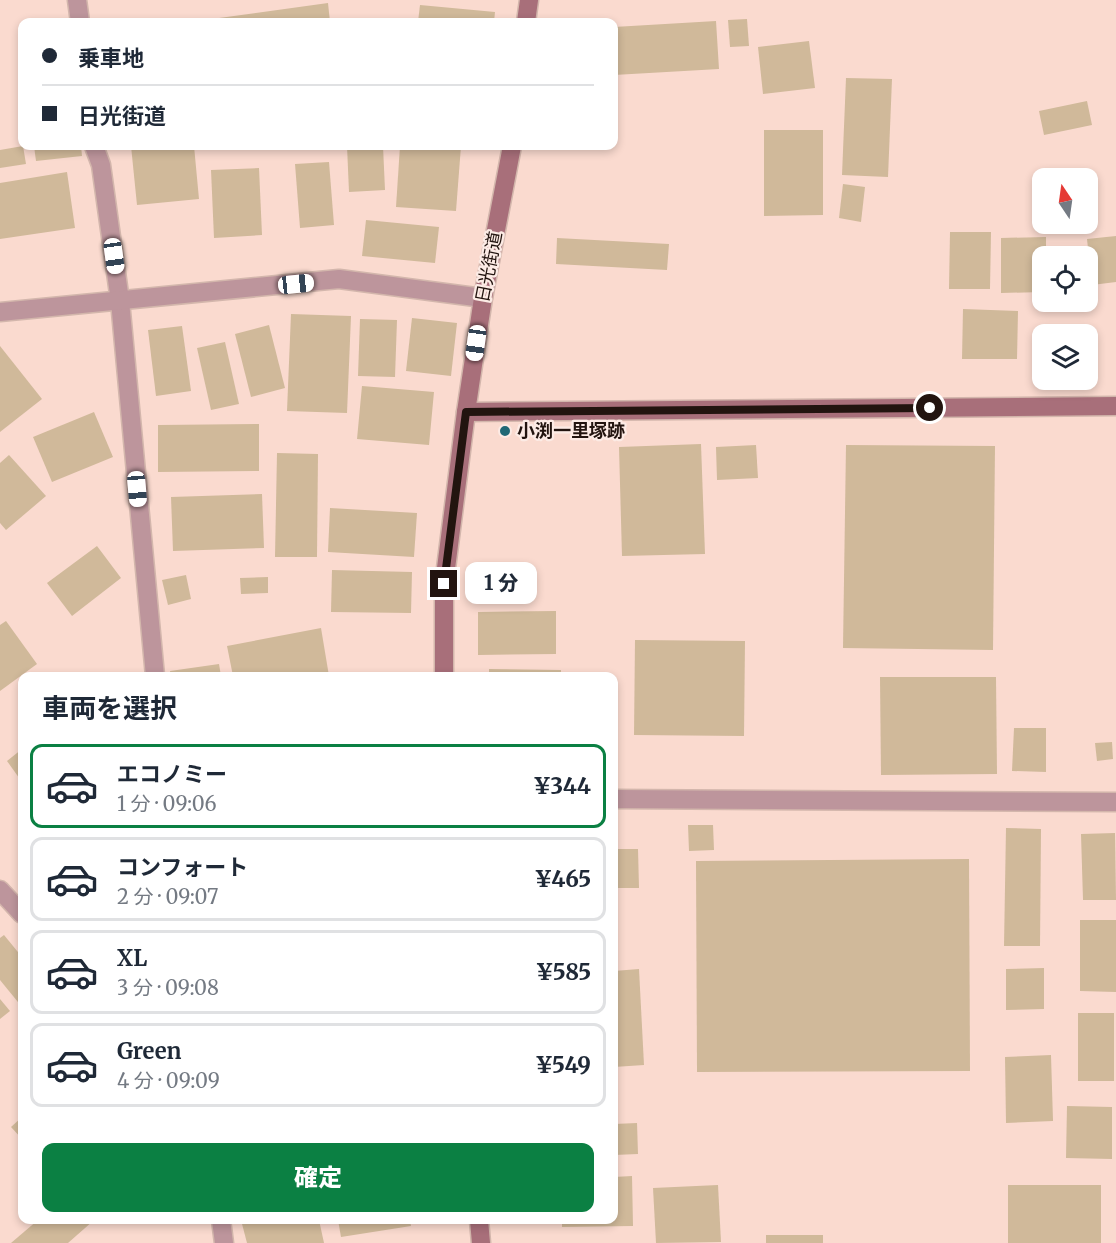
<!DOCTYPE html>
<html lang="ja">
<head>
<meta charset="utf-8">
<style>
	body { margin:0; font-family:Merriweather,"Noto Sans JP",serif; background:#f6f6f7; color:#1f2937; height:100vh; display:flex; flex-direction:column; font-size:22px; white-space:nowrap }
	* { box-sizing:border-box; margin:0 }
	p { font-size:20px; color:#747a83 }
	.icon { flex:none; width:33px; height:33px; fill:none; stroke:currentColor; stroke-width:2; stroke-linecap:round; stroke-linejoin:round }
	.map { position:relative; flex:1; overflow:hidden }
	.sheet { position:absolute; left:18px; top:672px; width:600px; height:552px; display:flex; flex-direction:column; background:#fff; border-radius:12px; box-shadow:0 3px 9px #0003 }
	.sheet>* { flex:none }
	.banner { position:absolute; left:18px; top:18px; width:600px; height:132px; border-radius:12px; box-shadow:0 3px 9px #0003; display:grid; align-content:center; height:132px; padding:0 24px; background:#fff }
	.needle { width:39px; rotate:347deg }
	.controls { position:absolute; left:1032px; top:168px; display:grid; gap:12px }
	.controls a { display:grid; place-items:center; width:66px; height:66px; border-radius:12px; background:#fff; box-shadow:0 3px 9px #0003; font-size:30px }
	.end { position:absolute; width:27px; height:27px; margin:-14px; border:8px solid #22140f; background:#fff; box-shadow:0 0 0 3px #fff }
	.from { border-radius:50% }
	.bubble { position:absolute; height:42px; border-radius:12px; background:#fff; box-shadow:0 3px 9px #0003; font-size:20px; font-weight:800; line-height:42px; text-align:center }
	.car { position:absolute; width:18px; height:36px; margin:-18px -9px; border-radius:8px; box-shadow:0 0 4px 2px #0007; background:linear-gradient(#fff 24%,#345 0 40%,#fff 0 76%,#345 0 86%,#fff 0) }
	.banner b { display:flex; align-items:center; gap:21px; height:57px; font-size:22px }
	.banner b+b { border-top:2px solid #e0e1e3 }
	.banner i { width:15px; height:15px; background:#1f2937 }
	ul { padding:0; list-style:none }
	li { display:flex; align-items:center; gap:18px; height:84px; margin:0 12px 9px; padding:0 12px; border:3px solid #e0e1e3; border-radius:12px }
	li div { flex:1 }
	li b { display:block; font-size:22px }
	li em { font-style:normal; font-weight:800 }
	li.on { border-color:#0b8043 }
	li>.icon { width:54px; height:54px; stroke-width:1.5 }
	h2 { padding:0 24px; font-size:27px; line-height:72px }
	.action { display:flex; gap:12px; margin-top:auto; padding:12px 24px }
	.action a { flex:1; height:69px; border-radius:12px; background:#0b8043; color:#fff; font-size:24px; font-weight:800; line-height:69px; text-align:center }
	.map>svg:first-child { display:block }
</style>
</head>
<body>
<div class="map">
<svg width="1116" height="1243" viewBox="0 0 1116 1243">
	<rect width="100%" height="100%" fill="#fadacf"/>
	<g fill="#d0b99a">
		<polygon points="328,3 330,22 197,22 197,21"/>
		<polygon points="420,5 495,12 494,22 418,22"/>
		<polygon points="747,19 749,46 730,47 728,20"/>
		<polygon points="716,21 719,69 614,75 614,27"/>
		<polygon points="809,41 815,88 763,94 758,47"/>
		<polygon points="846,78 892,79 888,177 842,175"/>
		<polygon points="1087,101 1092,125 1044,135 1039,111"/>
		<polygon points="764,130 823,130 823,215 764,216"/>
		<polygon points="23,146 26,164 0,168 0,150"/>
		<polygon points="34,146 81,146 82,156 36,161"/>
		<polygon points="131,146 194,146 199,199 137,205"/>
		<polygon points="214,146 238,146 238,147 214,149"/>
		<polygon points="347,146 383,146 385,190 349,192"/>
		<polygon points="400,146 461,146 456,211 396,207"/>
		<polygon points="329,162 334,225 300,228 295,164"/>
		<polygon points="259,168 262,235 214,238 211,170"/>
		<polygon points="67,172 75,228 0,239 0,183"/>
		<polygon points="843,184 865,187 861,222 839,218"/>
		<polygon points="366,220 439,227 435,263 362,256"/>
		<polygon points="950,232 991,232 990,289 949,289"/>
		<polygon points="1116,236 1116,282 1092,285 1087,239"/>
		<polygon points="1046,237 1046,256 1042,256 1042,292 1001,293 1001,238"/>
		<polygon points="557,238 669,244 667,270 556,264"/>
		<polygon points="963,309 1018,311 1017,359 962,359"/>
		<polygon points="291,314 351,316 347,413 287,411"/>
		<polygon points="412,318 457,323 451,376 406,371"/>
		<polygon points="360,319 397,320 395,377 358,376"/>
		<polygon points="269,325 285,388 251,397 235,334"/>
		<polygon points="182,326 191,391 156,396 148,330"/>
		<polygon points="225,342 239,404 211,410 197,348"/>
		<polygon points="0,346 42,399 0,432"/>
		<polygon points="362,386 434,392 429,445 357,439"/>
		<polygon points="94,412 113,457 52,482 33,437"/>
		<polygon points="259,424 259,471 158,472 158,425"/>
		<polygon points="701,444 705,554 622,556 619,447"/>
		<polygon points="756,445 758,478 717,480 716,447"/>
		<polygon points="846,445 995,446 993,650 843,648"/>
		<polygon points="277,453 318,454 317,557 275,557"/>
		<polygon points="9,455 46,496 6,530 0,523 0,463"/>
		<polygon points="262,494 264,548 173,551 171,497"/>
		<polygon points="330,508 417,513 414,557 328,552"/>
		<polygon points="97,546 121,578 72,616 47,583"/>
		<polygon points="332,570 412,572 411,613 331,612"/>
		<polygon points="186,575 191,599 168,605 162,580"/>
		<polygon points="268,577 268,593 241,594 240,578"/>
		<polygon points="556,611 556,654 478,655 478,612"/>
		<polygon points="6,621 37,664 0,691 0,625"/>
		<polygon points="321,628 329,676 233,676 227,646"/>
		<polygon points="635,640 745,641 744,736 634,735"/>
		<polygon points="219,664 221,676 171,676 170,671"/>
		<polygon points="489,669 561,670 561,676 489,676"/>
		<polygon points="880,677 996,677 997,774 881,775"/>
		<polygon points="1014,728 1046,728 1046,772 1012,771"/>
		<polygon points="1112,742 1113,759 1097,761 1095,743"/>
		<polygon points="22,749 22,782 7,761"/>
		<polygon points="688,825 713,825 714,850 689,851"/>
		<polygon points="1006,828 1041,829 1040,946 1004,946"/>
		<polygon points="1115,833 1116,900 1083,900 1081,834"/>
		<polygon points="614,849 638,849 639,888 615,888"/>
		<polygon points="969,859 970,1071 697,1072 696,861"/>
		<polygon points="1080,920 1116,920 1116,992 1080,991"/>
		<polygon points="4,935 22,957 22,1007 0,980 0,938"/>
		<polygon points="1044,968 1044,1009 1006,1010 1006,969"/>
		<polygon points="639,969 644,1065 614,1067 614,971"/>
		<polygon points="0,999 10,1011 0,1019"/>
		<rect x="1078" y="1013" width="36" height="68"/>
		<polygon points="1051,1055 1053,1121 1006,1123 1005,1057"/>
		<polygon points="614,1089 615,1089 616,1110 614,1110"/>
		<polygon points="1067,1106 1112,1107 1112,1159 1066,1158"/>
		<polygon points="22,1117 22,1139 11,1127"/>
		<polygon points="637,1123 638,1154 614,1155 614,1124"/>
		<polygon points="632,1176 633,1226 562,1227 562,1220 614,1220 614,1177"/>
		<polygon points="718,1185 721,1242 656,1243 653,1188"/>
		<rect x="1008" y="1185" width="93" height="58"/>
		<polygon points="38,1220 92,1220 93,1221 68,1243 11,1243"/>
		<polygon points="241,1220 319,1220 324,1243 247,1243"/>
		<polygon points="338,1220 410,1220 411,1226 341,1237"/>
		<rect x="766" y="1235" width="57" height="8"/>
	</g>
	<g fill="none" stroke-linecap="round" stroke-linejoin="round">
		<defs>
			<polyline id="lane" points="120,301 155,676"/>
			<g id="street">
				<polyline points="77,0 80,22"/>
				<polyline points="94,146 101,165 120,301"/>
				<polyline points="0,312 339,279 483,298"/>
				<polyline points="614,799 1116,802"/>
				<polyline points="0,890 22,914"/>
				<polyline points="221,1220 224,1243"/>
			</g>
			<g id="secondary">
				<polyline points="526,22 529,0"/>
				<polyline points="466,412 1116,406"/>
				<polyline points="444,676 444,584 466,412 483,298 512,146"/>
				<polyline points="479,1220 481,1243"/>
			</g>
		</defs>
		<use href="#lane" stroke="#d3b6ac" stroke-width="21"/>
		<use href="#street" stroke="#d3b6ac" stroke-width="21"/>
		<use href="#secondary" stroke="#d3b6ac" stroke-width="21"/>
		<use href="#lane" stroke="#bd959c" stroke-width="18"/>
		<use href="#street" stroke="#bd959c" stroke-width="18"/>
		<use href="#secondary" stroke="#a86f7a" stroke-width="18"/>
	</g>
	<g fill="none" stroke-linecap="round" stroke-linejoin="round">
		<polyline stroke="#22140f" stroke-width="8" points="444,584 466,412 930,408"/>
	</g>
	<circle fill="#206875" stroke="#fcebe5" stroke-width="2" cx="505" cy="431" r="6"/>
	<g text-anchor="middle" stroke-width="4.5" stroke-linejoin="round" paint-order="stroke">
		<g font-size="18" fill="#22140f" stroke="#fcebe5">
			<text transform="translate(489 267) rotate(-79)" y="6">日光街道</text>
		</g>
		<g font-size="18" font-weight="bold" fill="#22140f" stroke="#fcebe5" text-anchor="start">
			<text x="517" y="437">小渕一里塚跡</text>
		</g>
	</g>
</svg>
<div class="controls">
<a><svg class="needle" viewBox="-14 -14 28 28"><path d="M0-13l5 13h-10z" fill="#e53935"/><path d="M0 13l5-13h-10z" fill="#747a83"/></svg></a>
<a><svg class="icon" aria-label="locate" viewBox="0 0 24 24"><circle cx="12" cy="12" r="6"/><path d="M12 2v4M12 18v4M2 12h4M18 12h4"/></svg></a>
<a><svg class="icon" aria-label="layers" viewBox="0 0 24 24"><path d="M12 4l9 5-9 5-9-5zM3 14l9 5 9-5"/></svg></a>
</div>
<i class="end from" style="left:930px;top:408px"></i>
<i class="end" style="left:444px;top:584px"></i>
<div class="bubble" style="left:465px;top:562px;width:72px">1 分</div>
<i class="car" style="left:114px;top:256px;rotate:172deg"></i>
<i class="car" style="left:296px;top:284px;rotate:84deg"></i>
<i class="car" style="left:476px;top:343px;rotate:188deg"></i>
<i class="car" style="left:137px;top:489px;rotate:175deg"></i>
<div class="banner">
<b><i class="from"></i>乗車地</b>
<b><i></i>日光街道</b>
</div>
<section class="sheet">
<h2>車両を選択</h2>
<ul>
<li class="on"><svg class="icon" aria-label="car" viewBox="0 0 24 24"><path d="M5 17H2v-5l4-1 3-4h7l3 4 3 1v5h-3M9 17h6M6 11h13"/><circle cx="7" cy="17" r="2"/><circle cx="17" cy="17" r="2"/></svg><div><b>エコノミー</b><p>1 分 · 09:06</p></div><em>¥344</em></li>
<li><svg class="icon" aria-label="car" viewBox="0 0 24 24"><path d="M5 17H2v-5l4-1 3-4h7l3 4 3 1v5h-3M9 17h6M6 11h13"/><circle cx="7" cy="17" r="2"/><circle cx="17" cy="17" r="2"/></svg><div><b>コンフォート</b><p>2 分 · 09:07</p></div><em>¥465</em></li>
<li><svg class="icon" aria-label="car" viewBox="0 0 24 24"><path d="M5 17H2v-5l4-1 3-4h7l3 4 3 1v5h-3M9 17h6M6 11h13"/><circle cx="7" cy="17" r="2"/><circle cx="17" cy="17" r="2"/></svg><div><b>XL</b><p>3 分 · 09:08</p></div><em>¥585</em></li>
<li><svg class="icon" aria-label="car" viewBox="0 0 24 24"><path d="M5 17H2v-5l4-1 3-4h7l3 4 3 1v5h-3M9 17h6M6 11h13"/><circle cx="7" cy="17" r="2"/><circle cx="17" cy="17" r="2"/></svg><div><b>Green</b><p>4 分 · 09:09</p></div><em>¥549</em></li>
</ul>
<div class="action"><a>確定</a></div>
</section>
</div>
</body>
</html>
